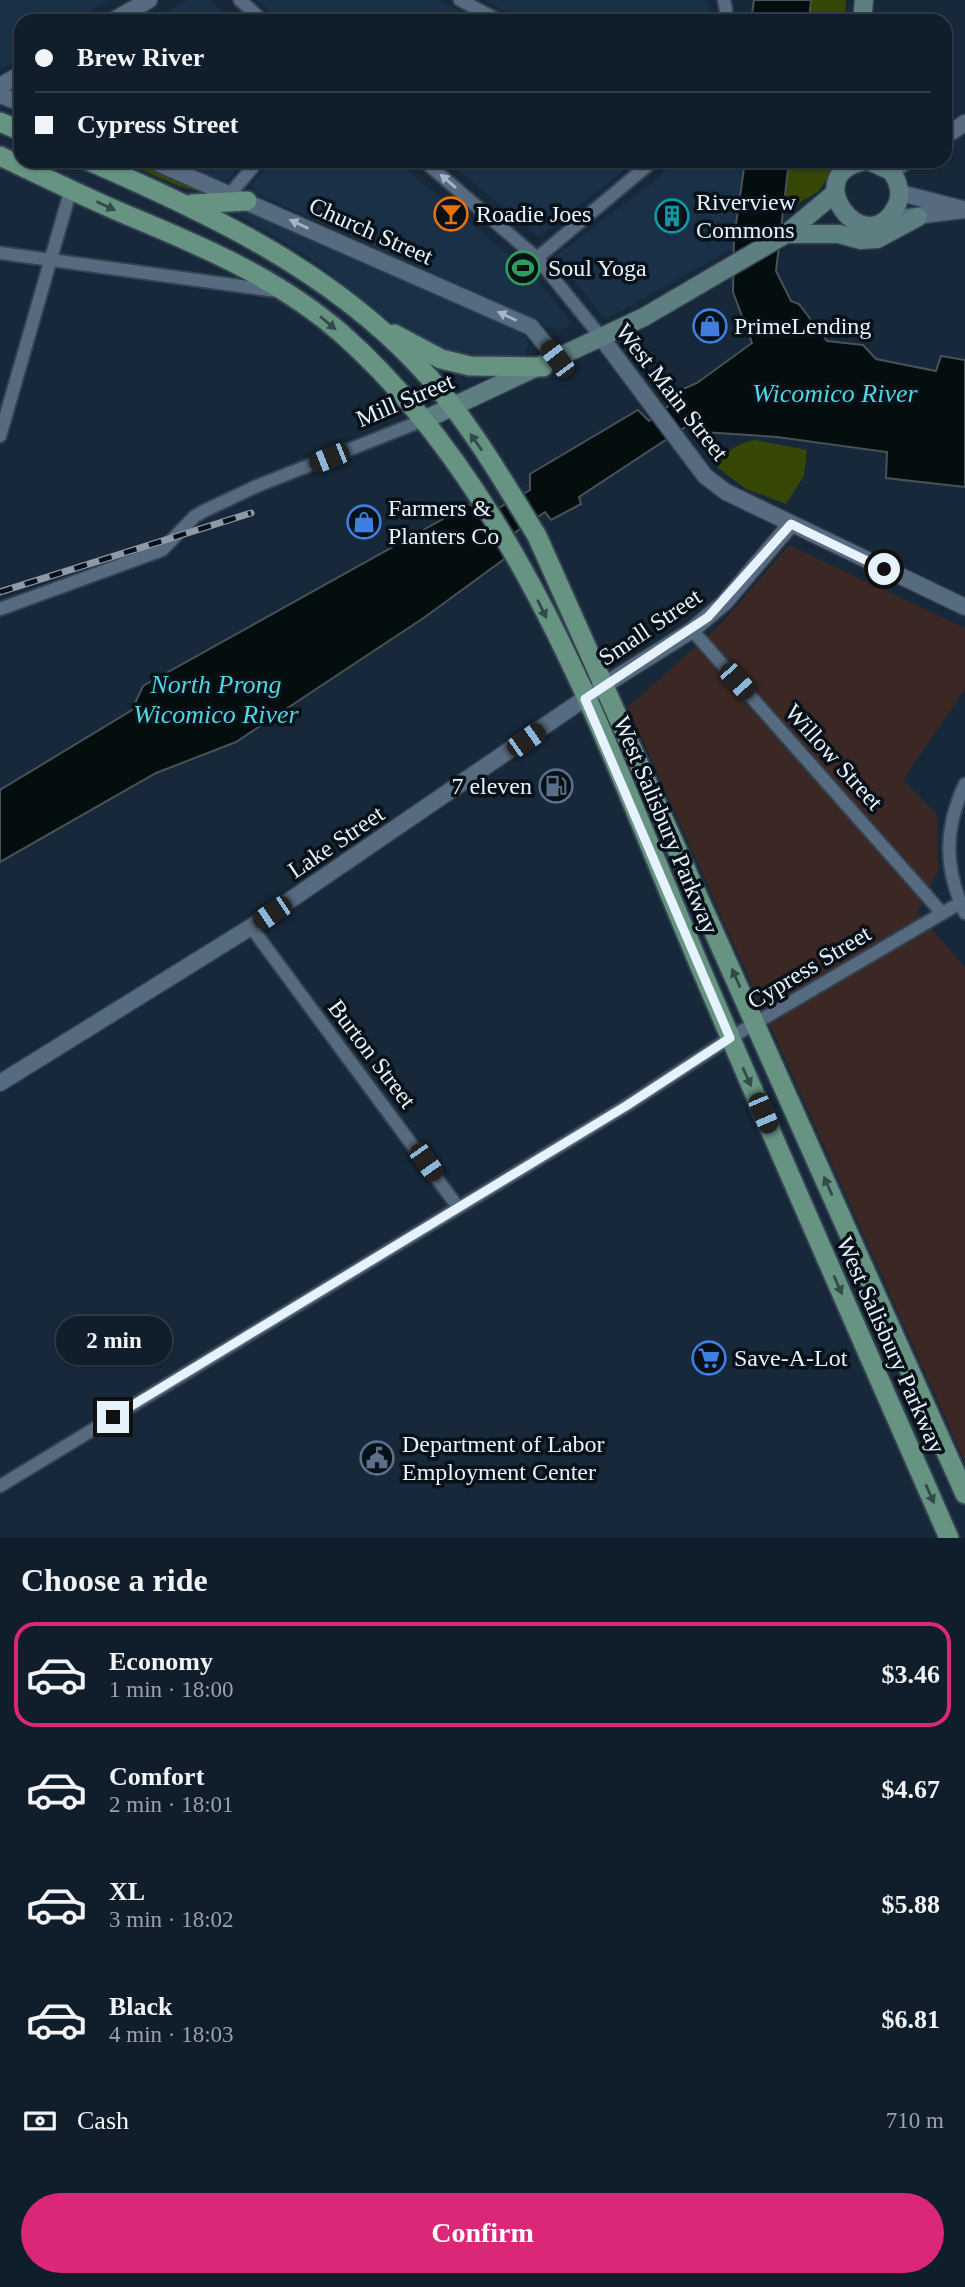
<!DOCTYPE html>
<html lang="en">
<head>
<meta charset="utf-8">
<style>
	body { margin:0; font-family:"Times New Roman",serif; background:#1e2b37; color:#f1f3f6; height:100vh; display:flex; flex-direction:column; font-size:26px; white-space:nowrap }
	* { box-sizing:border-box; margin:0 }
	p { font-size:23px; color:#9ca2a9 }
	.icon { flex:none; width:38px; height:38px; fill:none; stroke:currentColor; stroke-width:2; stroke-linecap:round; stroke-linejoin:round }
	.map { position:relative; height:1538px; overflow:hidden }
	.panel { display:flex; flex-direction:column; background:#101e2b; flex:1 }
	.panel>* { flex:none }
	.guide { position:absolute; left:14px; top:14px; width:938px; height:154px; border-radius:21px; box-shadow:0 2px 5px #0004,0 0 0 2px #303c47; display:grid; align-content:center; height:154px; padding:0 21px; background:#101e2b }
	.end { position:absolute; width:32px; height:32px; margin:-16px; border:9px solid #e7f2ff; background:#111; box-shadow:0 0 0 4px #111 }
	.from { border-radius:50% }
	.bubble { position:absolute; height:49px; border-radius:24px; background:#101e2b; box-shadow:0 2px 5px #0004,0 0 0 2px #303c47; font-size:23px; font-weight:600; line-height:49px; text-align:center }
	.car { position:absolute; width:21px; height:42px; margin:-21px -10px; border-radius:9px; box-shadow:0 0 5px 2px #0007; background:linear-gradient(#222 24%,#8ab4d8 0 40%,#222 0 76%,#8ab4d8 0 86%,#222 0) }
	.guide b { display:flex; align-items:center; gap:24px; height:66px; font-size:26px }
	.guide b+b { border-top:2px solid #303c47 }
	.guide i { width:18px; height:18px; background:#f1f3f6 }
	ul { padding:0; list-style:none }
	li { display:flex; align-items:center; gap:21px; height:105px; margin:0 14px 10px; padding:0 7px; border:4px solid transparent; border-radius:21px }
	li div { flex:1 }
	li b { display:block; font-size:26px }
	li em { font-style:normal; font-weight:600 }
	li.active { border-color:#db2777 }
	li>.icon { width:63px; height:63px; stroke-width:1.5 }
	h2 { padding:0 21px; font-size:32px; line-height:84px }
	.pay { display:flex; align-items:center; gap:18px; height:77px; padding:0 21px; font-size:26px }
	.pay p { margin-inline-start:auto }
	.button { display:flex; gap:14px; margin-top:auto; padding:14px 21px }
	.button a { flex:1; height:80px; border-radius:42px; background:#db2777; color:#fff; font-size:28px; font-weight:600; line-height:80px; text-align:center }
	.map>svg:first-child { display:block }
</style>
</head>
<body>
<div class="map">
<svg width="965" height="1538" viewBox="0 0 965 1538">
	<rect width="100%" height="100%" fill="#162839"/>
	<g fill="#1a3047">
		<polygon points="0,0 109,0 84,15 86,21 21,21 21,58 0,70"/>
		<polygon points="188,0 209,0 233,21 151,21"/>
		<polygon points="257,0 439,0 480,21 281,21"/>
		<polygon points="484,0 707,0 712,21 523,21"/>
		<polygon points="176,161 244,161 230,178 220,181"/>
		<polygon points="271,161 396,161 504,251 524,263 571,322 566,329 555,330 255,193 253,183"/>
		<polygon points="447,161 636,161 539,237"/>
		<polygon points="675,161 745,163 734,248 605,320 555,256 656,180"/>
		<polygon points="249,210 523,333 528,343 526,354 503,365 472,364 410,336 310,258 232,211"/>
	</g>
	<polygon fill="#3b2824" points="789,545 965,628 965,689 903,780 937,815 938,871 917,912 965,967 965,1462 628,707 722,623"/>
	<g fill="#354605">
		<polygon points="811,0 846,0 845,21 809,21"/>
		<polygon points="121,161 137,161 210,194 181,187"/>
		<polygon points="789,161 838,161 819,191 784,212"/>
		<path d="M755,440L807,450L804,476L786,504L746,489L718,468C723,451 738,443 755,440Z"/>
	</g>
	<g fill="#040e0f" stroke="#485257" stroke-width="2">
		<polygon points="754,0 811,0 809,21 751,21"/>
		<polygon points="745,161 789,161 776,271 791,301 799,304 827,341 863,345 876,359 936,371 941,356 965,360 965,487 886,478 887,452 777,437 703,432 690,424 579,497 581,504 551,520 545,512 498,544 507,557 425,617 236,742 156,773 0,862 0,790 132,710 143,686 470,504 483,517 530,490 530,474 638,410 649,421 671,404 665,397 697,383 752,343 733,292 734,239"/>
	</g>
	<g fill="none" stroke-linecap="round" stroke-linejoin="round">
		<defs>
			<g id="minor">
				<polyline points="240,0 263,21"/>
				<polyline points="460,0 500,21"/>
				<polyline points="724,0 728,21"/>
				<polyline points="424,161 537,258 601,337"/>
				<polyline points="230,194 258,161"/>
				<polyline points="0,253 277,291"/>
				<polyline points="537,258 653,161"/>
				<polyline points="0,436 71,189"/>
				<polyline points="0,609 162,550 195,516 204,511 257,486 424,420"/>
				<polyline points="692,630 942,913"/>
				<path d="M965,784C944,829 944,868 965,913"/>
				<polyline points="251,927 458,1207"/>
				<polyline points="0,1486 626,1106 730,1038 960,903"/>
			</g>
			<g id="tertiary">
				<polyline points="112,21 149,0"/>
				<polyline points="0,86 21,74"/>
				<polyline points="0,95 21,103"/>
				<polyline points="945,136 965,123"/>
				<polyline points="153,161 531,327 557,359"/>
				<polyline points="891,171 907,161"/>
				<polyline points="900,193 963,209"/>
				<polyline points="907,217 965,210"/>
				<polyline points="601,337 705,476 726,492 965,607"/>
				<polyline points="0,1083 251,927 603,686 692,630 724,603 791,524"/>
			</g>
			<g id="secondary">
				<polyline points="862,21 864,0"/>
				<path d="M866,161C795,173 866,265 896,207C902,195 899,182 891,171L869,161"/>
				<polyline points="786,234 839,234 861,240 877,239 918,217"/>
				<polyline points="424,420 644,317 786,234 835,193"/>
			</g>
			<g id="primary">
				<polyline points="0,122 21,131"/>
				<path d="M0,156C42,176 84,197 127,215C202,246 279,279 341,333C524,495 610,756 704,976C784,1164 867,1351 949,1538"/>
				<path d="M89,161C206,212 326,268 416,363C464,413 501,477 537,536L965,1494"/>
				<polyline points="192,204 247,201"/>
				<polyline points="394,334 441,359 470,366 543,367"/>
			</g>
		</defs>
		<use href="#minor" stroke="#344251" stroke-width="16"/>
		<use href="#tertiary" stroke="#344251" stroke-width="19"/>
		<use href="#secondary" stroke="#344251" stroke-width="21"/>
		<use href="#primary" stroke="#344251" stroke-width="23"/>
		<use href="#minor" stroke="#576b80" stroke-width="12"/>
		<use href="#tertiary" stroke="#576b80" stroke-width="16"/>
		<use href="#secondary" stroke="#5e7f81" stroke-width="18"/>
		<use href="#primary" stroke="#669382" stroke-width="19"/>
		<defs>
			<polyline id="rail" points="0,592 251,513"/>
		</defs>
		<use href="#rail" stroke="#8c9aa9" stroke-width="7"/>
		<use href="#rail" stroke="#081018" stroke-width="4.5" stroke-dasharray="13" stroke-linecap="butt"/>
	</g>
	<defs><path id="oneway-solid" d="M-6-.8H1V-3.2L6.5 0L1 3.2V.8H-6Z" transform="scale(1.75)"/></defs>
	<g fill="#a6b5c6">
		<use href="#oneway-solid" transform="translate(448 181) rotate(-139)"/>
		<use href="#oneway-solid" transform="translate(299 224) rotate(-155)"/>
		<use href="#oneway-solid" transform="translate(507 316) rotate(-155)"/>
	</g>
	<g fill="#324b48">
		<use href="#oneway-solid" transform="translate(106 206) rotate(25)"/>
		<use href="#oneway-solid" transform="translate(328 323) rotate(40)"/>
		<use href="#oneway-solid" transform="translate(476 442) rotate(-125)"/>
		<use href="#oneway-solid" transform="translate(542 609) rotate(64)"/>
		<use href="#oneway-solid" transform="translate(736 978) rotate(-114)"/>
		<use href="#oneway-solid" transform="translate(747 1077) rotate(66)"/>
		<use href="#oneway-solid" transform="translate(828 1186) rotate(-114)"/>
		<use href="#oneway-solid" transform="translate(838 1285) rotate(66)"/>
		<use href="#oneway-solid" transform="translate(930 1494) rotate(66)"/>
	</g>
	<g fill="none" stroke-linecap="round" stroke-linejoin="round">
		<polyline stroke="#e7f2ff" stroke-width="9" points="113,1417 626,1106 730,1038 585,699 708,617 791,524 884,569"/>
	</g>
	<defs>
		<symbol id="bar-ring" viewBox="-11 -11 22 22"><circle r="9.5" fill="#081018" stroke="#e8710a" stroke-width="1.5"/><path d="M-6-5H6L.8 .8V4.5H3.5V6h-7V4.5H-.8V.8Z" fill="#e8710a"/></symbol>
		<symbol id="building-ring" viewBox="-11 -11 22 22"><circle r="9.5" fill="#081018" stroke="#0f9aa8" stroke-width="1.5"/><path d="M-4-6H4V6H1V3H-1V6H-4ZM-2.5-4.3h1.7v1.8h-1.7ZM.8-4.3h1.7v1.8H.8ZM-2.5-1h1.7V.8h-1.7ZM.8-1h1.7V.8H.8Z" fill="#0f9aa8"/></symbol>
		<symbol id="stadium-ring" viewBox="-11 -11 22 22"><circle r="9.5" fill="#081018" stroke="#2e9e5b" stroke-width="1.5"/><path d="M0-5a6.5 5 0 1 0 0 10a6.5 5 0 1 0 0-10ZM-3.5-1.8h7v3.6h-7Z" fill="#2e9e5b"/></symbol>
		<symbol id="shop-ring" viewBox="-11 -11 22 22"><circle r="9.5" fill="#081018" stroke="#3f7fe0" stroke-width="1.5"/><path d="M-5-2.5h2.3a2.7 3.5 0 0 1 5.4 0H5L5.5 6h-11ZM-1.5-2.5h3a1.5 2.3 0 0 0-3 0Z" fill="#3f7fe0"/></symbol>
		<symbol id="fuel-ring" viewBox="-11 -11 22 22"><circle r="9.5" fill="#081018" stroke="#5c6f8a" stroke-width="1.5"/><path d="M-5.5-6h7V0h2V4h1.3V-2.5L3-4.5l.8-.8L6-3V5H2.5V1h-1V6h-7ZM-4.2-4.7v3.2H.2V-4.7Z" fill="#5c6f8a"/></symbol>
		<symbol id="supermarket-ring" viewBox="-11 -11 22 22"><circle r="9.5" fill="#081018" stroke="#3f7fe0" stroke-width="1.5"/><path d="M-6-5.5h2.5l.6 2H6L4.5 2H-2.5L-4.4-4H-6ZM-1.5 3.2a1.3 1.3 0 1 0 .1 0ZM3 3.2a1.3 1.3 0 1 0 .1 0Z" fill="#3f7fe0"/></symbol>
		<symbol id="civic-ring" viewBox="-11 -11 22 22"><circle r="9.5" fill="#081018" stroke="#5c6f8a" stroke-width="1.5"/><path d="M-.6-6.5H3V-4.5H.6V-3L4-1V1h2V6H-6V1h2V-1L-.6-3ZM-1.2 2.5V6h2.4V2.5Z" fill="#5c6f8a"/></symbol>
	</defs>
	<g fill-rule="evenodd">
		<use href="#bar-ring" x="432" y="195" width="38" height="38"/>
		<use href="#building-ring" x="653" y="197" width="38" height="38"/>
		<use href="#stadium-ring" x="504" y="249" width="38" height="38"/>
		<use href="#shop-ring" x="691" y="307" width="38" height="38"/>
		<use href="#shop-ring" x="345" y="503" width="38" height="38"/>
		<use href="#fuel-ring" x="537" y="767" width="38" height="38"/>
		<use href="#supermarket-ring" x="690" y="1339" width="38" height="38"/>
		<use href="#civic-ring" x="358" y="1439" width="38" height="38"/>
	</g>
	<g text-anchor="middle" stroke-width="7" stroke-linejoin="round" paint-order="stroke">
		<g font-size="24" fill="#e7f2ff" stroke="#081018" text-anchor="start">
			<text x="696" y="210">Riverview<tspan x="696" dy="28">Commons</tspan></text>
			<text x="476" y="222">Roadie Joes</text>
			<text x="548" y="276">Soul Yoga</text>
			<text x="734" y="334">PrimeLending</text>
			<text x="388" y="516">Farmers &amp;<tspan x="388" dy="28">Planters Co</tspan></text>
			<text x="532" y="794" text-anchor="end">7 eleven</text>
			<text x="734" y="1366">Save-A-Lot</text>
			<text x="402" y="1452">Department of Labor<tspan x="402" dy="28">Employment Center</tspan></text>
		</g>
		<g font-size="24" fill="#e7f2ff" stroke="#081018">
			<text transform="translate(371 231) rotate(24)" y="8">Church Street</text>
			<text transform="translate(672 392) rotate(52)" y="8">West Main Street</text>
			<text transform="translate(405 400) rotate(-23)" y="8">Mill Street</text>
			<text transform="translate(650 627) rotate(-34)" y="8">Small Street</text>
			<text transform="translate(834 757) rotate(48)" y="8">Willow Street</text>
			<text transform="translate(666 825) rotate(67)" y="8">West Salisbury Parkway</text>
			<text transform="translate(336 842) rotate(-34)" y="8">Lake Street</text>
			<text transform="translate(809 967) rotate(-31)" y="8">Cypress Street</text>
			<text transform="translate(372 1054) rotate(53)" y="8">Burton Street</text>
			<text transform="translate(891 1345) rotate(66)" y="8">West Salisbury Parkway</text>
		</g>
		<g font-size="26" font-style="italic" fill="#4dd8e4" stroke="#081018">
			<text x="835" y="402">Wicomico River</text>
			<text x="216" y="693">North Prong<tspan x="216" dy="30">Wicomico River</tspan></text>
		</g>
	</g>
</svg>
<i class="end from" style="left:884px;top:569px"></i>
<i class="end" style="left:113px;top:1417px"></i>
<div class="bubble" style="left:56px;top:1316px;width:116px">2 min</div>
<i class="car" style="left:557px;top:359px;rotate:323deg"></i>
<i class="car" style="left:329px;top:458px;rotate:248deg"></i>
<i class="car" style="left:737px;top:681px;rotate:138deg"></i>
<i class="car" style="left:526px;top:740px;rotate:55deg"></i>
<i class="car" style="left:272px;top:913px;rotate:236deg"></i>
<i class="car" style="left:763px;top:1113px;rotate:157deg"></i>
<i class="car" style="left:426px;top:1162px;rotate:145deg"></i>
<div class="guide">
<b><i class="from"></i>Brew River</b>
<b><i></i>Cypress Street</b>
</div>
</div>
<section class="panel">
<h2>Choose a ride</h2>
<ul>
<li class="active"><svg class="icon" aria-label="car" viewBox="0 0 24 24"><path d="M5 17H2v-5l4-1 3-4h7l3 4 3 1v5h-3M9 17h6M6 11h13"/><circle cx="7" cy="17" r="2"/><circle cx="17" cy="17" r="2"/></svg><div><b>Economy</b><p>1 min · 18:00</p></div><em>$3.46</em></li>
<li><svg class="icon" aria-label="car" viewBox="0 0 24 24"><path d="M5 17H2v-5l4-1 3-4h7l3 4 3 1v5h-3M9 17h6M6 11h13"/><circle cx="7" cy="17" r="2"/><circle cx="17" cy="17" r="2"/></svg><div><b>Comfort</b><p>2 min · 18:01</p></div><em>$4.67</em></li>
<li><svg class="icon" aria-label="car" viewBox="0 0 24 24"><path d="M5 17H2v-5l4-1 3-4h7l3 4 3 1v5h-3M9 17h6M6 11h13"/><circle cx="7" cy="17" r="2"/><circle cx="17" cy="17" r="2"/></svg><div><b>XL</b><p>3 min · 18:02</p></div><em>$5.88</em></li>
<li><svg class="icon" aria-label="car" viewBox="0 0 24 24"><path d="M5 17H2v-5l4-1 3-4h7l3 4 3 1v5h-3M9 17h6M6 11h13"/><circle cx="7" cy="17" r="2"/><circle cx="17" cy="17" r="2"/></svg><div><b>Black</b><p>4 min · 18:03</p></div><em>$6.81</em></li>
</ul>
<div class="pay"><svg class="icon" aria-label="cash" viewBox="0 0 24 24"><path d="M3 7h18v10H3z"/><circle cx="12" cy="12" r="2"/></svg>Cash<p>710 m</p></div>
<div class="button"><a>Confirm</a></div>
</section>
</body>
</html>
